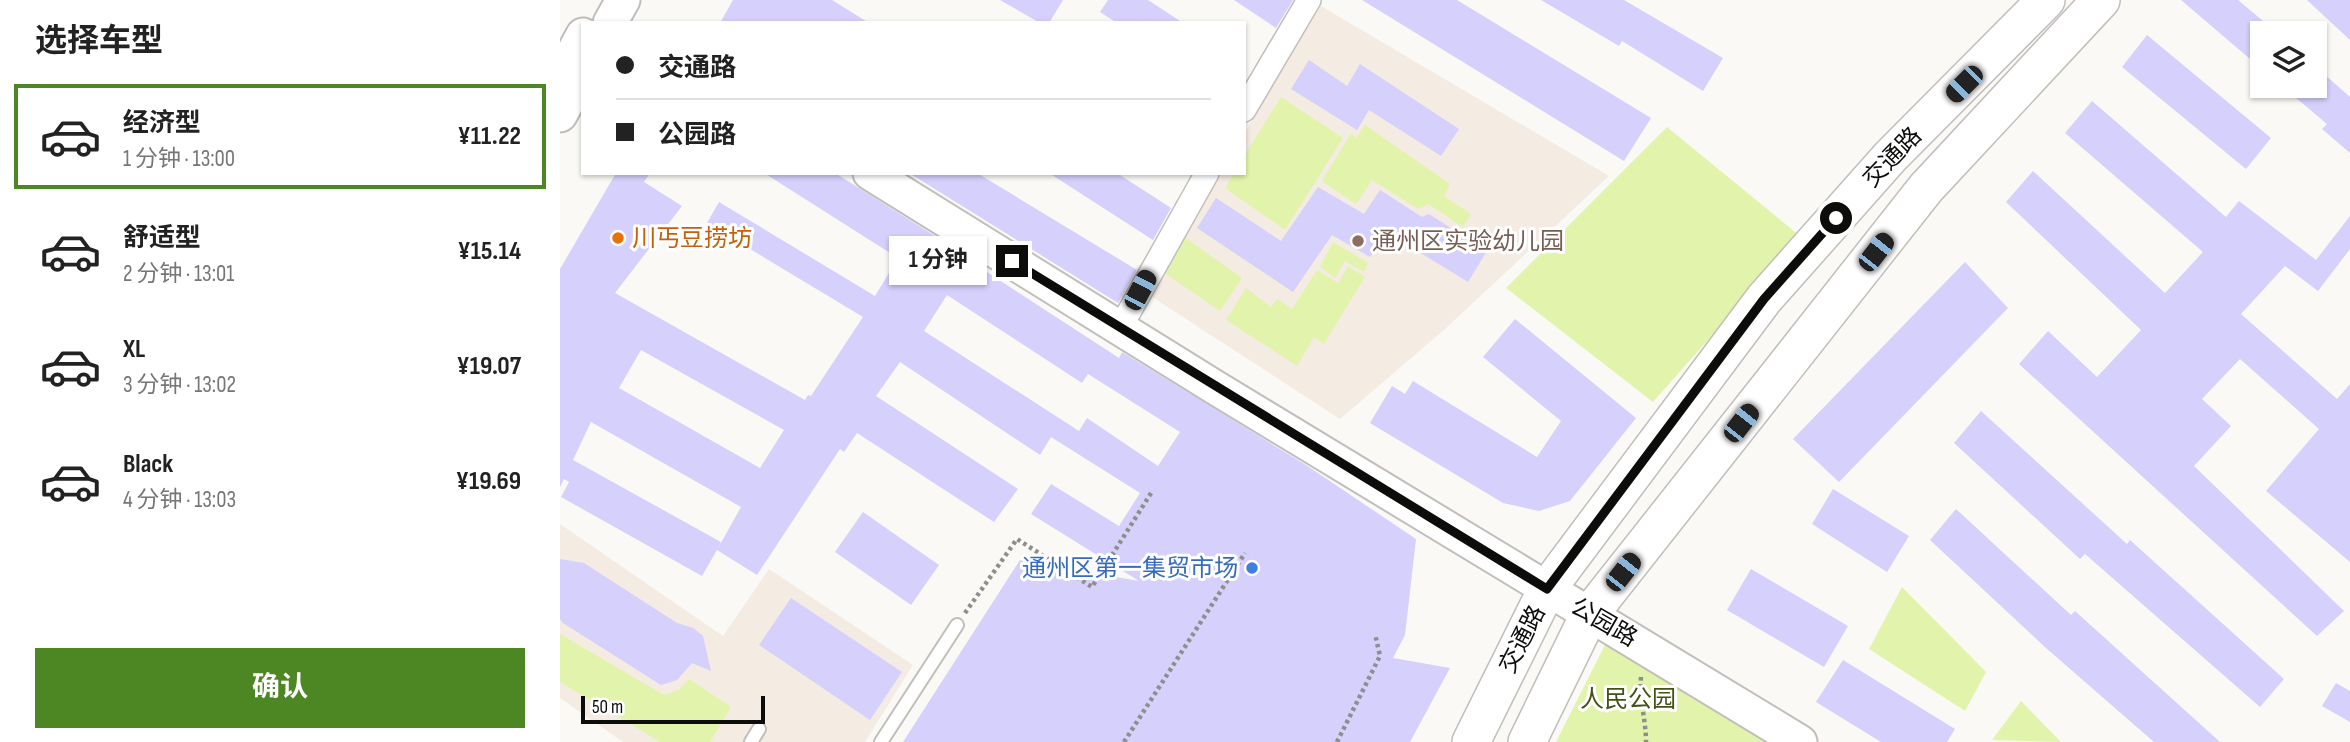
<!DOCTYPE html>
<html lang="zh">
<head>
<meta charset="utf-8">
<style>
	body { margin:0; font-family:"Sofia Sans Condensed","Noto Sans SC",sans-serif; background:#f6f6f6; color:#222; height:100vh; display:flex; flex-direction:column; font-size:26px; white-space:nowrap }
	* { box-sizing:border-box; margin:0 }
	p { font-size:23px; color:#767676 }
	.icon { flex:none; width:38px; height:38px; fill:none; stroke:currentColor; stroke-width:2; stroke-linecap:round; stroke-linejoin:round }
	.map { position:relative; flex:1; overflow:hidden }
	.sheet { display:flex; flex-direction:column; background:#fff; width:560px }
	.sheet>* { flex:none }
	.top-card { position:absolute; left:21px; top:21px; width:665px; height:154px; border-radius:0px; box-shadow:0 2px 5px #0004; display:grid; align-content:center; height:154px; padding:0 35px; background:#fff }
	.fabs { position:absolute; left:1690px; top:21px; display:grid; gap:14px }
	.fabs a { display:grid; place-items:center; width:77px; height:77px; border-radius:0px; background:#fff; box-shadow:0 2px 5px #0004; font-size:35px }
	.scale { position:absolute; left:21px; bottom:18px; width:184px; box-sizing:border-box; padding-left:7px; border:4px solid #0c0c0b; border-top:0; font-size:19px; line-height:24px; white-space:nowrap; color:#0c0c0b; -webkit-text-stroke:5px #fff; paint-order:stroke }
	.end { position:absolute; width:32px; height:32px; margin:-16px; border:9px solid #0c0c0b; background:#fff; box-shadow:0 0 0 4px #fff }
	.from { border-radius:50% }
	.bubble { position:absolute; height:49px; border-radius:0px; background:#fff; box-shadow:0 2px 5px #0004; font-size:23px; font-weight:700; line-height:49px; text-align:center }
	.car { position:absolute; width:21px; height:42px; margin:-21px -10px; border-radius:9px; box-shadow:0 0 5px 2px #0007; background:linear-gradient(#222 24%,#8ab4d8 0 40%,#222 0 76%,#8ab4d8 0 86%,#222 0) }
	.top-card b { display:flex; align-items:center; gap:24px; height:66px; font-size:26px }
	.top-card b+b { border-top:2px solid #e0e0e0 }
	.top-card i { width:18px; height:18px; background:#222 }
	ul { padding:0; list-style:none }
	li { display:flex; align-items:center; gap:21px; height:105px; margin:0 14px 10px; padding:0 21px; border:4px solid transparent; border-radius:0px }
	li div { flex:1 }
	li b { display:block; font-size:26px }
	li em { font-style:normal; font-weight:700 }
	li.on { border-color:#4d8724 }
	li>.icon { width:63px; height:63px; stroke-width:1.5 }
	h2 { padding:0 35px; font-size:32px; line-height:84px }
	.cta { display:flex; gap:14px; margin-top:auto; padding:14px 35px }
	.cta a { flex:1; height:80px; border-radius:0px; background:#4d8724; color:#fff; font-size:28px; font-weight:700; line-height:80px; text-align:center }
	main { display:flex; flex:1; min-height:0 }
	.map>svg:first-child { display:block }
</style>
</head>
<body>
<main>
<section class="sheet">
<h2>选择车型</h2>
<ul>
<li class="on"><svg class="icon" aria-label="car" viewBox="0 0 24 24"><path d="M5 17H2v-5l4-1 3-4h7l3 4 3 1v5h-3M9 17h6M6 11h13"/><circle cx="7" cy="17" r="2"/><circle cx="17" cy="17" r="2"/></svg><div><b>经济型</b><p>1 分钟 · 13:00</p></div><em>¥11.22</em></li>
<li><svg class="icon" aria-label="car" viewBox="0 0 24 24"><path d="M5 17H2v-5l4-1 3-4h7l3 4 3 1v5h-3M9 17h6M6 11h13"/><circle cx="7" cy="17" r="2"/><circle cx="17" cy="17" r="2"/></svg><div><b>舒适型</b><p>2 分钟 · 13:01</p></div><em>¥15.14</em></li>
<li><svg class="icon" aria-label="car" viewBox="0 0 24 24"><path d="M5 17H2v-5l4-1 3-4h7l3 4 3 1v5h-3M9 17h6M6 11h13"/><circle cx="7" cy="17" r="2"/><circle cx="17" cy="17" r="2"/></svg><div><b>XL</b><p>3 分钟 · 13:02</p></div><em>¥19.07</em></li>
<li><svg class="icon" aria-label="car" viewBox="0 0 24 24"><path d="M5 17H2v-5l4-1 3-4h7l3 4 3 1v5h-3M9 17h6M6 11h13"/><circle cx="7" cy="17" r="2"/><circle cx="17" cy="17" r="2"/></svg><div><b>Black</b><p>4 分钟 · 13:03</p></div><em>¥19.69</em></li>
</ul>
<div class="cta"><a>确认</a></div>
</section>
<div class="map">
<svg width="1790" height="742" viewBox="0 0 1790 742">
	<rect width="100%" height="100%" fill="#fbf9f6"/>
	<g fill="#f4ebe3">
		<polygon points="761,6 1049,176 885,329 780,419 586,293 659,173 684,173 684,134"/>
		<polygon points="0,524 163,636 209,569 353,665 305,742 63,742 0,698"/>
	</g>
	<g fill="#e2f4ac">
		<polygon points="721,97 783,138 725,230 665,188 674,173 684,173 684,156"/>
		<polygon points="805,125 890,184 884,196 911,214 903,227 868,204 858,209 812,180 796,204 762,181 791,133 796,138"/>
		<polygon points="1107,127 1240,236 1093,402 946,288"/>
		<polygon points="624,237 682,278 660,311 603,272"/>
		<polygon points="773,242 808,263 804,272 785,261 775,278 760,267"/>
		<polygon points="788,266 805,277 764,344 754,337 737,366 666,320 686,288 711,307 717,299 732,309 757,270 778,283"/>
		<polygon points="1342,587 1426,672 1405,711 1309,649"/>
		<polygon points="0,634 104,695 119,690 129,679 171,707 150,742 100,742 0,682"/>
		<polygon points="1048,639 1223,742 996,742"/>
		<polygon points="1461,701 1501,742 1432,740"/>
	</g>
	<g fill="#d5d0fc" fill-rule="evenodd">
		<polygon points="173,0 272,0 309,23 160,23"/>
		<polygon points="440,0 503,0 489,23 480,23"/>
		<polygon points="548,0 588,0 623,23 557,23 540,12"/>
		<polygon points="674,0 733,0 716,28"/>
		<polygon points="802,0 897,0 1091,118 1064,161"/>
		<polygon points="981,0 1064,0 1163,58 1143,91 1062,41 1059,46"/>
		<polygon points="1621,0 1678,0 1703,21 1703,70"/>
		<polygon points="1747,0 1790,0 1790,40"/>
		<polygon points="1587,35 1711,138 1686,169 1562,67"/>
		<polygon points="749,60 787,86 800,64 899,129 881,156 809,110 797,130 731,89"/>
		<polygon points="1755,66 1790,97 1790,153 1762,129 1767,124 1722,86 1755,86"/>
		<polygon points="1532,101 1666,217 1679,201 1756,260 1790,216 1790,249 1758,291 1725,266 1681,314 1777,399 1790,384 1790,562 1706,491 1759,429 1680,359 1642,399 1671,426 1634,466 1784,611 1757,636 1459,364 1488,331 1537,377 1581,330 1446,202 1473,171 1605,293 1643,252 1505,133"/>
		<path d="M56,173H90L84,182L122,206L55,293L245,400L248,395L251,396L303,317L147,223L159,202L315,296L338,258L204,173H275L405,255L404,257L559,358L562,352L746,465L856,539L845,635L833,658L890,668L850,742H343L460,560L579,581L471,514L491,484L559,526L580,493L491,437L480,455L340,362L316,396L458,489L434,522L297,433L284,452L280,449L197,575L157,550L142,576L1,497L9,482L4,479L0,487V269ZM387,295L522,383L528,374L620,432L598,466L527,418L519,431L364,331ZM81,350L224,430L200,468L59,388ZM31,422L181,507L157,550L161,542L13,460Z"/>
		<polygon points="349,173 417,173 577,270 558,303"/>
		<polygon points="489,173 557,173 611,208 593,240"/>
		<polygon points="758,187 804,214 820,190 862,217 869,214 927,251 908,282 828,233 810,257 772,235 733,292 637,228 656,198 721,241"/>
		<polygon points="1405,262 1448,308 1279,482 1233,439"/>
		<polygon points="955,319 1076,418 1010,501 979,511 943,503 810,423 832,386 845,394 853,381 977,457 1001,421 923,357"/>
		<polygon points="1421,411 1567,544 1570,540 1724,679 1700,707 1525,554 1520,559 1394,443"/>
		<polygon points="1273,489 1349,536 1327,572 1252,524"/>
		<polygon points="1396,509 1511,615 1515,611 1660,742 1594,742 1486,648 1370,540"/>
		<polygon points="303,512 379,565 351,605 275,552"/>
		<polygon points="0,559 24,563 117,623 133,628 143,636 151,671 132,663 117,680 101,685 3,623 0,619"/>
		<polygon points="1191,569 1288,626 1264,667 1167,610"/>
		<polygon points="231,598 342,672 310,720 199,645"/>
		<polygon points="1283,660 1395,729 1387,742 1321,742 1256,702"/>
		<polygon points="1776,683 1790,691 1790,722 1762,706"/>
	</g>
	<g fill="none" stroke-linecap="round" stroke-linejoin="round">
		<defs>
			<g id="lane">
				<polyline points="191,742 199,729"/>
				<polyline points="321,742 397,625"/>
			</g>
			<g id="street">
				<polyline points="684,110 749,0"/>
				<polyline points="560,328 647,173"/>
			</g>
			<g id="secondary">
				<polyline points="50,23 63,0"/>
				<polyline points="0,77 23,35"/>
				<polyline points="0,115 23,73"/>
				<polyline points="310,173 656,388 1240,742"/>
			</g>
			<g id="primary">
				<polyline points="911,742 987,589 1204,299 1330,157 1486,0"/>
				<polyline points="967,742 1029,615 1366,188 1541,0"/>
			</g>
		</defs>
		<use href="#lane" stroke="#c1bebc" stroke-width="16"/>
		<use href="#street" stroke="#c1bebc" stroke-width="26"/>
		<use href="#secondary" stroke="#c1bebc" stroke-width="37"/>
		<use href="#primary" stroke="#c1bebc" stroke-width="40"/>
		<g stroke="#8f8e8c" stroke-width="4.5" stroke-dasharray="3.5 3.5" stroke-linecap="butt">
			<polyline points="405,613 457,539 532,587 593,490"/>
			<path d="M1081,677C1079,699 1086,720 1086,742"/>
			<polyline points="564,742 685,553"/>
			<polyline points="777,742 820,656 815,634"/>
		</g>
		<use href="#lane" stroke="#fff" stroke-width="12"/>
		<use href="#street" stroke="#fff" stroke-width="23"/>
		<use href="#secondary" stroke="#fff" stroke-width="33"/>
		<use href="#primary" stroke="#fff" stroke-width="37"/>
	</g>
	<g fill="none" stroke-linecap="round" stroke-linejoin="round">
		<polyline stroke="#0c0c0b" stroke-width="9" points="452,261 987,589 1204,299 1276,218"/>
	</g>
	<circle fill="#e8710a" stroke="#fff" stroke-width="2.5" cx="58" cy="238" r="7"/>
	<circle fill="#8d6e63" stroke="#fff" stroke-width="2.5" cx="798" cy="241" r="7"/>
	<circle fill="#3f7fe0" stroke="#fff" stroke-width="2.5" cx="692" cy="568" r="7"/>
	<g text-anchor="middle" stroke-width="6" stroke-linejoin="round" paint-order="stroke">
		<g font-size="24" fill="#0c0c0b" stroke="#fff">
			<text transform="translate(1332 157) rotate(-46)" y="8">交通路</text>
			<text transform="translate(1044 622) rotate(30)" y="8">公园路</text>
			<text transform="translate(962 639) rotate(-63)" y="8">交通路</text>
		</g>
		<g font-size="24" fill="#c56008" stroke="#fff" text-anchor="start">
			<text x="72" y="246">川丐豆捞坊</text>
		</g>
		<g font-size="24" fill="#785e54" stroke="#fff" text-anchor="start">
			<text x="812" y="249">通州区实验幼儿园</text>
		</g>
		<g font-size="24" fill="#366cbe" stroke="#fff" text-anchor="end">
			<text x="678" y="576">通州区第一集贸市场</text>
		</g>
		<g font-size="24" fill="#46511a" stroke="#fff">
			<text x="1068" y="707">人民公园</text>
		</g>
	</g>
</svg>
<div class="fabs">
<a><svg class="icon" aria-label="layers" viewBox="0 0 24 24"><path d="M12 4l9 5-9 5-9-5zM3 14l9 5 9-5"/></svg></a>
</div>
<div class="scale">50 m</div>
<i class="end from" style="left:1276px;top:218px"></i>
<i class="end" style="left:452px;top:261px"></i>
<div class="bubble" style="left:329px;top:236px;width:98px">1 分钟</div>
<i class="car" style="left:1404px;top:84px;rotate:225deg"></i>
<i class="car" style="left:1316px;top:252px;rotate:38deg"></i>
<i class="car" style="left:580px;top:290px;rotate:28deg"></i>
<i class="car" style="left:1181px;top:423px;rotate:38deg"></i>
<i class="car" style="left:1063px;top:572px;rotate:38deg"></i>
<div class="top-card">
<b><i class="from"></i>交通路</b>
<b><i></i>公园路</b>
</div>
</div>
</main>
</body>
</html>
